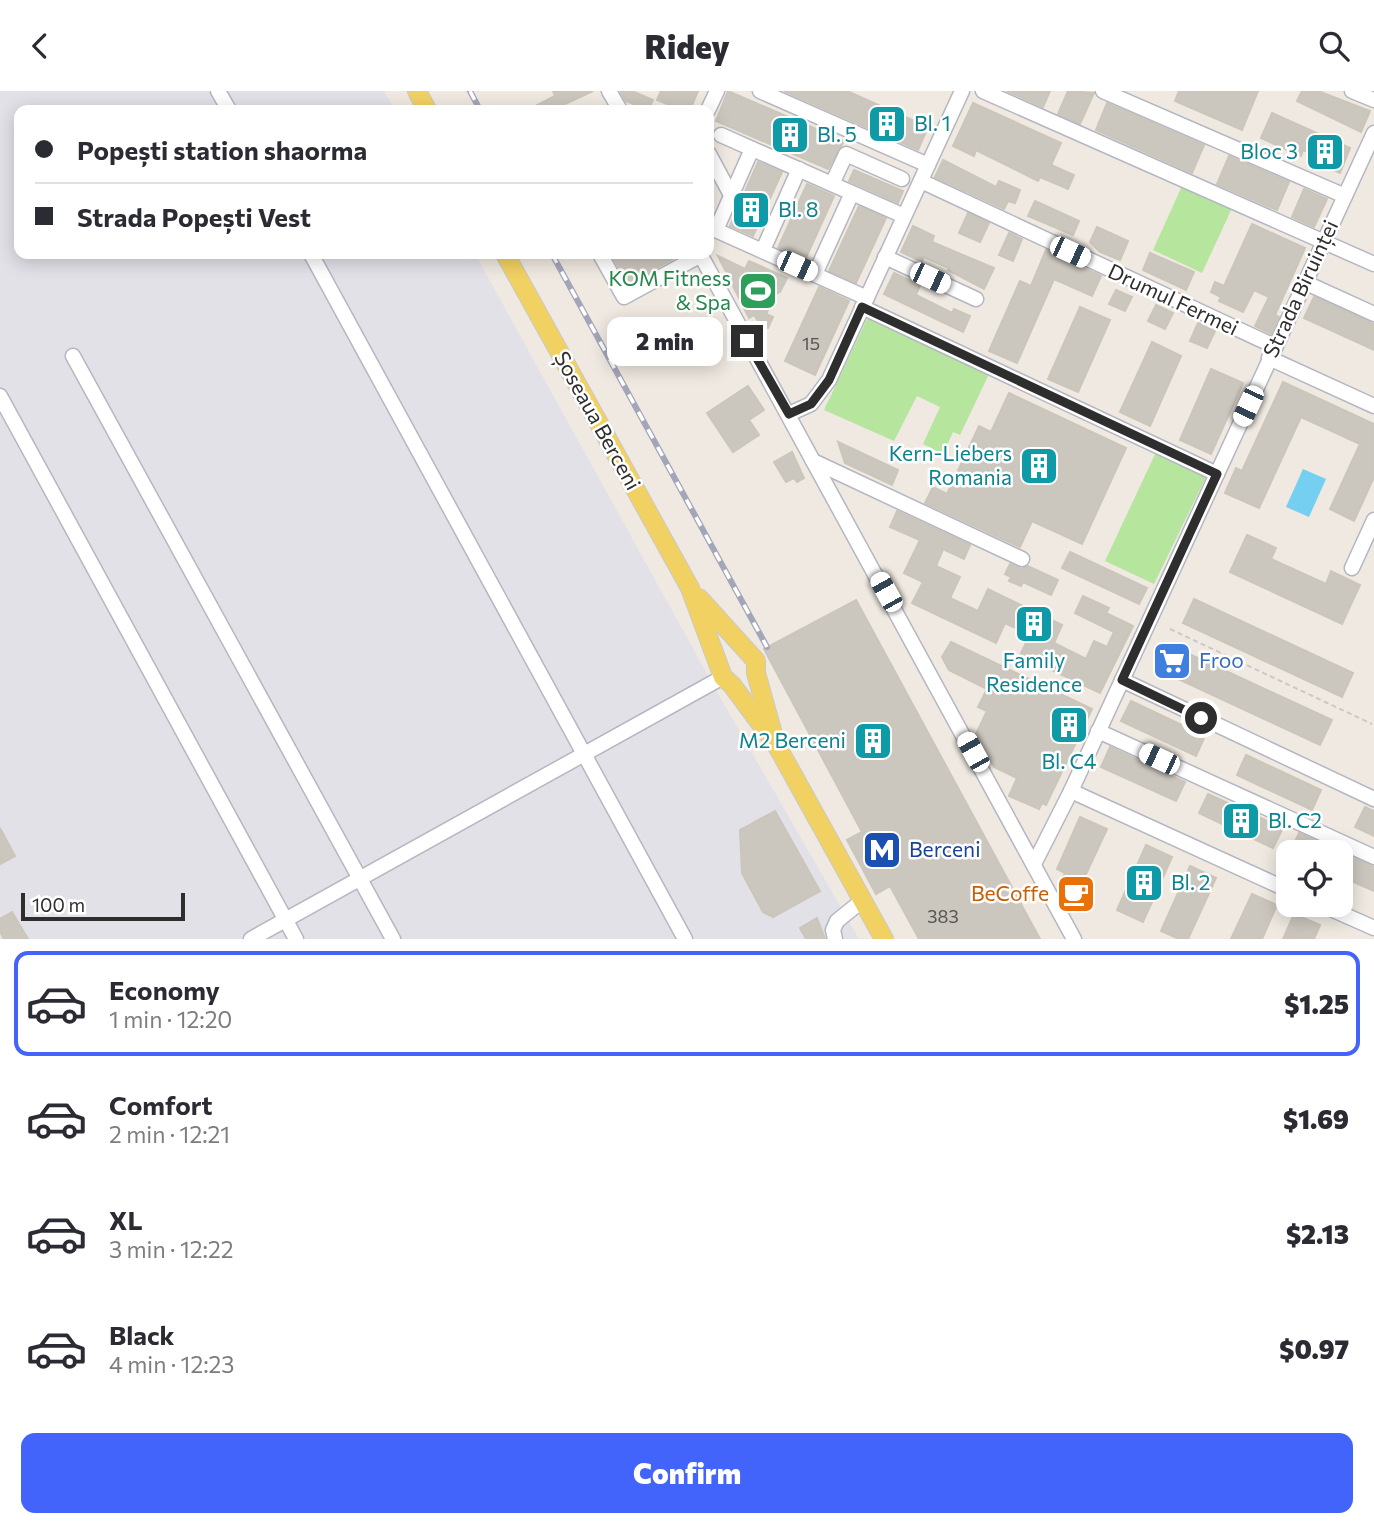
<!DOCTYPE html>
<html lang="en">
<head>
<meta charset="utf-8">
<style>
	body { margin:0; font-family:Commissioner,sans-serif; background:#f2f2f3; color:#2b2b33; height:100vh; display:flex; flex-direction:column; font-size:26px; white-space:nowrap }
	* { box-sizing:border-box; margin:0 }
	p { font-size:23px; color:#7c7c81 }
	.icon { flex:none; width:38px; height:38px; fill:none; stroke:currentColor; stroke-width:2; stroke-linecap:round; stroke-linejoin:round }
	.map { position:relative; height:848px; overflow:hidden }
	.drawer { display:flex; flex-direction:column; background:#fff; flex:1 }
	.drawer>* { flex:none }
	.guide { position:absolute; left:14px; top:14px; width:700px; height:154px; border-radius:14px; box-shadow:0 4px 18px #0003; display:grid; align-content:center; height:154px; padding:0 21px; background:#fff }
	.fabs { position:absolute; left:1276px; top:749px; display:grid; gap:14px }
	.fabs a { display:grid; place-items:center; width:77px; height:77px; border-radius:14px; background:#fff; box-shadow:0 4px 18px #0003; font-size:35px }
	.scale { position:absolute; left:21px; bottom:18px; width:164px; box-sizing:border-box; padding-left:7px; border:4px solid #2e2e2e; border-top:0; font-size:19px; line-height:24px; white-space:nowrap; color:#2e2e2e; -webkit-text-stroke:5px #fff; paint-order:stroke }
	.end { position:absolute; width:32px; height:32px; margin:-16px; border:9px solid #2e2e2e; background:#fff; box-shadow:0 0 0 4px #fff }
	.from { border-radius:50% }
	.bubble { position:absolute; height:49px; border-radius:14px; background:#fff; box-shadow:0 4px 18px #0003; font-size:23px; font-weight:800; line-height:49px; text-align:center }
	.car { position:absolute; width:21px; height:42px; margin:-21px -10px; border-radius:9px; box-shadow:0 0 5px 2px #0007; background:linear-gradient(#fff 24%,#345 0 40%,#fff 0 76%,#345 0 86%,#fff 0) }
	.guide b { display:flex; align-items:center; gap:24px; height:66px; font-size:26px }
	.guide b+b { border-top:2px solid #e1e1e2 }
	.guide i { width:18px; height:18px; background:#2b2b33 }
	ul { padding:12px 0 0; list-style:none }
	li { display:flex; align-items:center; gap:21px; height:105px; margin:0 14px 10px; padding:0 7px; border:4px solid transparent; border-radius:14px }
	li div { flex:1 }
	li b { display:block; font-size:26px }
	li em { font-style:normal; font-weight:800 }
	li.selected { border-color:#4264fb }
	li>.icon { width:63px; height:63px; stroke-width:1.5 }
	.action { display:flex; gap:14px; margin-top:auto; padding:14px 21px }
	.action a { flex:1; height:80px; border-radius:14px; background:#4264fb; color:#fff; font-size:28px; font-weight:800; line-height:80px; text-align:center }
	header { display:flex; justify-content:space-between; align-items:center; height:91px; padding:0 21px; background:#fff; font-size:32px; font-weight:800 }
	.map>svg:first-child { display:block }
</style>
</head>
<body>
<header><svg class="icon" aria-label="back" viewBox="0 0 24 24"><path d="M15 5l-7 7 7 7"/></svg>Ridey<svg class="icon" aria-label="search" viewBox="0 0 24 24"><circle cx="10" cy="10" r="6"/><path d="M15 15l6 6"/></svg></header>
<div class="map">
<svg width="1374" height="848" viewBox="0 0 1374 848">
	<rect width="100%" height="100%" fill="#efe9e1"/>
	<polygon fill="#e3e1e8" points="0,0 384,0 395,19 19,19 19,163 475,163 716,599 859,848 0,848"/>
	<g fill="#b6e59e">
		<polygon points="1182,95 1232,117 1202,182 1153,159"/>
		<polygon points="869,224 990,281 960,344 953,341 943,363 923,353 940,316 917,305 894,350 824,319"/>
		<polygon points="1157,359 1208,382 1154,493 1105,470"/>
	</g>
	<polygon fill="#75cff0" points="1303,378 1326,388 1309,426 1286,416"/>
	<g fill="#cbc7bf" stroke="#cbc5ba" stroke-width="2">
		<polygon points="553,0 593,0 552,19 528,19 555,5"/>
		<polygon points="620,0 632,0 653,9 648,19 626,10"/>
		<polygon points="661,0 698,0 690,19 682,19 657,9"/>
		<polygon points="728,0 844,50 828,78 716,30"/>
		<polygon points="784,0 847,0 928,36 918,59"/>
		<polygon points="1007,0 1050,0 1043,16"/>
		<polygon points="1068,0 1094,2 1080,33 1058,23"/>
		<polygon points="1179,0 1258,0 1242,39 1175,10"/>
		<polygon points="1302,0 1318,0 1370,20 1361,41 1297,10"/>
		<polygon points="973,12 1061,52 1051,74 1074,84 1068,98 1040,86 1038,90 976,59 974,65 953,55"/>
		<polygon points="1107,12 1204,54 1192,82 1096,39"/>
		<polygon points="1272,22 1350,57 1340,82 1316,71 1318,66 1303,59 1301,65 1261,47"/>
		<polygon points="1229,65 1289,91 1277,119 1217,93"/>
		<polygon points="943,69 996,96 999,90 1020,99 1015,112 1008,110 1004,118 935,86"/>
		<polygon points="758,71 782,81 753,145 730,135"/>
		<polygon points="854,79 903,100 898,112 849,90"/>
		<polygon points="807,93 834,105 805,169 778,157"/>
		<polygon points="1304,98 1327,108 1314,136 1292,126"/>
		<polygon points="1035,110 1079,130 1073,144 1028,125"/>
		<polygon points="859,115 886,127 856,192 829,180"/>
		<polygon points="968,122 989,132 980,151 959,142"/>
		<polygon points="1252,133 1305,157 1275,224 1279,226 1271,243 1255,235 1269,206 1254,199 1243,221 1219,210 1221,206 1211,201 1215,191 1224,195"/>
		<polygon points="913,135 934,145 932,151 994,177 984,198 948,179 949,177 924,166 922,171 901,161"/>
		<polygon points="1097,136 1128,150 1120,169 1100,161 1090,151"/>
		<polygon points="1009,142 1022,148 1013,170 999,164"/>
		<polygon points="1046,159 1101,185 1092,205 1054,188 1017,272 989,260 1020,190 1031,195"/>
		<polygon points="1150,162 1194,181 1186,199 1143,179"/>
		<polygon points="611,163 626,163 630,169 642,163 677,163 678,165 628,193"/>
		<polygon points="718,165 745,178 749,170 787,187 780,201 775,203 766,223 773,226 768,237 760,233 754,224 749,227"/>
		<polygon points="894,182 920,194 916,204 952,222 954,218 970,225 963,241 884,203"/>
		<polygon points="819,196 849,210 815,284 785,270"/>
		<polygon points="1116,199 1132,206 1125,220 1109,213"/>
		<polygon points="1314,206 1374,233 1374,259 1304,227"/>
		<polygon points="1156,214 1173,222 1165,238 1148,230"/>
		<polygon points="1080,216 1110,229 1078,301 1048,288"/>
		<polygon points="1198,232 1215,240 1207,257 1190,250"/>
		<polygon points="1152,251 1181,265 1150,335 1120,321"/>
		<polygon points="1211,278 1243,292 1211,363 1180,349"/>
		<polygon points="1283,291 1374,333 1374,386 1354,430 1330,418 1360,353 1301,326 1259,417 1225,402 1236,377 1242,380"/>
		<polygon points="748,295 764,319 749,329 759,344 733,361 707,322"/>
		<polygon points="1009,302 1126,357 1082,453 1032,430 1020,456 925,412 933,396 947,403 979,335 991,341"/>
		<polygon points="838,351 898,379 892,394 845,372"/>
		<polygon points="792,361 804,387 797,391 794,387 786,391 774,371"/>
		<polygon points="897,420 970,454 964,468 943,458 936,475 960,486 950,507 978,520 988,498 1062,534 1054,552 1086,568 1094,550 1107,556 1114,541 1075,522 1083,505 1109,517 1106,522 1133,535 1100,602 1020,564 1030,544 1005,532 996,552 912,512 923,491 904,482 920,449 890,436"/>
		<polygon points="1247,444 1276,457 1271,468 1326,493 1331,480 1360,494 1342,533 1230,481"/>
		<polygon points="1070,461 1147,497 1139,513 1062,477"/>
		<polygon points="1010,473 1022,478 1028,475 1058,489 1051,504 1023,491 1021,495 1009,490 1011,486 1005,483"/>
		<polygon points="1194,508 1353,582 1342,606 1183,532"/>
		<polygon points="856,509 1040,848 919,848 890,795 876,803 847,749 862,741 764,558"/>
		<polygon points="951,551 1092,618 1046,714 1042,712 1039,718 1009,705 1017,687 994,676 976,643 987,620 978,616 987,598 949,579 942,566"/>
		<polygon points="1172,555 1332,629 1320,654 1161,580"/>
		<polygon points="1131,610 1205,645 1196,665 1121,630"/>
		<polygon points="1110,656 1185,691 1176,710 1101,676"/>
		<polygon points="1246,664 1321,699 1312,719 1237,684"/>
		<polygon points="1208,703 1283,737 1273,757 1199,722"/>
		<polygon points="1365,716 1374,720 1374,745 1355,736"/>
		<polygon points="775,720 820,800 773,826 763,821 742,782 740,739"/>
		<polygon points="1080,726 1107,738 1081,794 1063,786 1065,782 1057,778"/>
		<polygon points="0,737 15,765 0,773"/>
		<polygon points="1299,742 1340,761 1290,761"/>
		<polygon points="1146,754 1172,766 1143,831 1117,819"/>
		<polygon points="1340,761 1374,776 1374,800 1340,785"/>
		<polygon points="1190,775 1216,787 1188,848 1179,848 1161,840"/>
		<polygon points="1252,803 1277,814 1262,848 1231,848"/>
		<polygon points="12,821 28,848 4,848 0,840 0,828"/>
		<polygon points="1294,823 1320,834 1314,848 1283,848"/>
		<polygon points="817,827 825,848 806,848 800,837"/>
	</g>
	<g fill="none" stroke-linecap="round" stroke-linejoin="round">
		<defs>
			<g id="minor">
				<polyline points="218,0 229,19"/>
				<polyline points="609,0 620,19"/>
				<polyline points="760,0 928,74"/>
				<polyline points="983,0 1374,173"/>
				<polyline points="1103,0 1345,105"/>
				<polyline points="1352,0 1374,9"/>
				<polyline points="708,19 717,0"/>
				<polyline points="721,44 904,125"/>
				<polyline points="709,63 731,104"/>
				<polyline points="921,90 1274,255"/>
				<polyline points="832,93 846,63 902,88"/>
				<polyline points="709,136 867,207"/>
				<polyline points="716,139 752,58"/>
				<polyline points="763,159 799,78"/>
				<polyline points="311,163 685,848"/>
				<polyline points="600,163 624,206 701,164"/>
				<polyline points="700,163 1074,848"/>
				<polyline points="885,166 976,208"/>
				<polyline points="815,183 852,102"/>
				<polyline points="1304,191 1374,223"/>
				<polyline points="862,216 1217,383"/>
				<polyline points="73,265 393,848"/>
				<polyline points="1269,267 1374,315"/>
				<polyline points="0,305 296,848"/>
				<polyline points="789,323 811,313 829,289 962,0"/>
				<polyline points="813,370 1022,468"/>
				<polyline points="1352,477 1374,429"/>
				<polyline points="1122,589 1374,708"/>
				<polyline points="1098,640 1374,766"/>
				<polyline points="1071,700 1288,799"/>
				<polyline points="1034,773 1071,700 1374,42"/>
				<polyline points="1322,814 1374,837"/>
				<polyline points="251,848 723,586"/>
				<polyline points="835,848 833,839 837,830 863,809"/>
			</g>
			<g id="major">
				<polyline points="417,0 427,19"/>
				<polyline points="505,163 690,497 723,586 732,594 777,655 884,848"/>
				<polyline points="699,507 756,570 756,582 773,643"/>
			</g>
		</defs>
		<use href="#minor" stroke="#b4b7c1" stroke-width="17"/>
		<use href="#major" stroke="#c9c9c9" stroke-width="20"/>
		<polyline stroke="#c9c9c9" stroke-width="2" stroke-dasharray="5 3.5" stroke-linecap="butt" points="1170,538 1372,633"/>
		<use href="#minor" stroke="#fff" stroke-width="14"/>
		<use href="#major" stroke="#f2d163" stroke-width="18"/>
		<defs>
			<g id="rail">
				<polyline points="470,0 480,19"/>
				<polyline points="552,163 767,556"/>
			</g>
		</defs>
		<use href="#rail" stroke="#a3a6b8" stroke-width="6"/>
		<use href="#rail" stroke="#fff" stroke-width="3.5" stroke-dasharray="10" stroke-linecap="butt"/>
	</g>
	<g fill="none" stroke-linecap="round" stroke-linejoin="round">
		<polyline stroke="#2e2e2e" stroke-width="9" points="747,250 789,323 811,313 829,289 862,216 1217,383 1122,589 1201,627"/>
	</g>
	<defs>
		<symbol id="building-square" viewBox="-11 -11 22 22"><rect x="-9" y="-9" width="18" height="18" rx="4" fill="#0f9aa8" stroke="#fff"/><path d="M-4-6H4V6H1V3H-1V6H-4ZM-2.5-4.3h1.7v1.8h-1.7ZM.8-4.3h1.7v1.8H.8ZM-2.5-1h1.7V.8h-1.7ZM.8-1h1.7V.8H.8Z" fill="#fff"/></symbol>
		<symbol id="stadium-square" viewBox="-11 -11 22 22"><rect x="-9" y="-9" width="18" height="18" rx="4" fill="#2e9e5b" stroke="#fff"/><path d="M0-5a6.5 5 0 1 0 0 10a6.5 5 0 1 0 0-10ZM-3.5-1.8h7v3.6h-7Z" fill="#fff"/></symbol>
		<symbol id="supermarket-square" viewBox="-11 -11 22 22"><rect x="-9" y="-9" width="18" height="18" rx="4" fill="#3f7fe0" stroke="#fff"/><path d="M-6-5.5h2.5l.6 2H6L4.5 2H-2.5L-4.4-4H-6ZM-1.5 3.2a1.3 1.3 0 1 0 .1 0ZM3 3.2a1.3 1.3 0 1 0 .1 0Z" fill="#fff"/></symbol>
		<symbol id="metro-square" viewBox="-11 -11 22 22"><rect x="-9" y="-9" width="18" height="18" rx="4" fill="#1a4fb4" stroke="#fff"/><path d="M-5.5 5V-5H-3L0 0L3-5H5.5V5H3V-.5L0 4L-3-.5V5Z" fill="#fff"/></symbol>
		<symbol id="cafe-square" viewBox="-11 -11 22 22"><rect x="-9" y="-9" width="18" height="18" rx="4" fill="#e8710a" stroke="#fff"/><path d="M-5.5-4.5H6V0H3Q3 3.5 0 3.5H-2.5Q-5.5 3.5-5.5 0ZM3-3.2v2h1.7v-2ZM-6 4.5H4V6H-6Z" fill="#fff"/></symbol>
	</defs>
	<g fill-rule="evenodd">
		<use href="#building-square" x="865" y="11" width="44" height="44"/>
		<use href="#building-square" x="768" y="22" width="44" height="44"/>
		<use href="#building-square" x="1303" y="39" width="44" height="44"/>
		<use href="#building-square" x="729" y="97" width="44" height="44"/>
		<use href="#stadium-square" x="736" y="178" width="44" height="44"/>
		<use href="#building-square" x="1017" y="353" width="44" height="44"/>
		<use href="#building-square" x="1012" y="511" width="44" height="44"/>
		<use href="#supermarket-square" x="1150" y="548" width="44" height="44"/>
		<use href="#building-square" x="1047" y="612" width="44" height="44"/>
		<use href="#building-square" x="851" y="628" width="44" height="44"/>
		<use href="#building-square" x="1219" y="708" width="44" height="44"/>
		<use href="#metro-square" x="860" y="737" width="44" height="44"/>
		<use href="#building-square" x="1122" y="770" width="44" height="44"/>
		<use href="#cafe-square" x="1054" y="781" width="44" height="44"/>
	</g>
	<g text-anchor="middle" stroke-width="5" stroke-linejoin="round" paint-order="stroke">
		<g font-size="18" fill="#555452">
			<text x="811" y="259">15</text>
			<text x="943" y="832">383</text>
		</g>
		<g font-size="21" fill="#0d838f" stroke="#fff" text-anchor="start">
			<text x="914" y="40">Bl. 1</text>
			<text x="817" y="51">Bl. 5</text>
			<text x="1298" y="68" text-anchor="end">Bloc 3</text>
			<text x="778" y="126">Bl. 8</text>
			<text x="1012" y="370" text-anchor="end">Kern-Liebers<tspan x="1012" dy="24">Romania</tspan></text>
			<text x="1034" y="577" text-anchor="middle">Family<tspan x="1034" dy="24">Residence</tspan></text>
			<text x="846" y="657" text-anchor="end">M2 Berceni</text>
			<text x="1069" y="678" text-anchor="middle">Bl. C4</text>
			<text x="1268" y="737">Bl. C2</text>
			<text x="1171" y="799">Bl. 2</text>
		</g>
		<g font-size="21" fill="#27864d" stroke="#fff" text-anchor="end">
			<text x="731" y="195">KOM Fitness<tspan x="731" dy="24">&amp; Spa</tspan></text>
		</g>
		<g font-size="21" fill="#2e2e2e" stroke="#fff">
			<text transform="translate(1301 198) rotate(-65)" y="7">Strada Biruinței</text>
			<text transform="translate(1173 209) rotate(25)" y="7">Drumul Fermei</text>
			<text transform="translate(597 330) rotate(61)" y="7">Șoseaua Berceni</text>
		</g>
		<g font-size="21" fill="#366cbe" stroke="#fff" text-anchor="start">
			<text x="1199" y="577">Froo</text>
		</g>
		<g font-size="21" fill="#164399" stroke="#fff" text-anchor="start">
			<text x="909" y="766">Berceni</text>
		</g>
		<g font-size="21" fill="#c56008" stroke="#fff" text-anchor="end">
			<text x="1049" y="810">BeCoffe</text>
		</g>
	</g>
</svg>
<div class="fabs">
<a><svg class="icon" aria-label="locate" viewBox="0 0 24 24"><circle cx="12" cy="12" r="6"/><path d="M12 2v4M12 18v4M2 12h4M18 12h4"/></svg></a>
</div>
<div class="scale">100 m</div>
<i class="end from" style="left:1201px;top:627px"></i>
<i class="end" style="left:747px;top:250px"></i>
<div class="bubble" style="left:607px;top:226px;width:116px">2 min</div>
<i class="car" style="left:1070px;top:161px;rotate:115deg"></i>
<i class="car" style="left:797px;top:175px;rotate:114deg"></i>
<i class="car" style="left:930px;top:187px;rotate:115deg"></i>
<i class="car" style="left:1248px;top:315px;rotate:205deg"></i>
<i class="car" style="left:886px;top:501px;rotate:331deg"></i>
<i class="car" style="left:973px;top:661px;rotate:331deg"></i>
<i class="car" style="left:1159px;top:668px;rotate:295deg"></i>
<div class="guide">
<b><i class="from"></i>Popești station shaorma</b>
<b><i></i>Strada Popești Vest</b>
</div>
</div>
<section class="drawer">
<ul>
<li class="selected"><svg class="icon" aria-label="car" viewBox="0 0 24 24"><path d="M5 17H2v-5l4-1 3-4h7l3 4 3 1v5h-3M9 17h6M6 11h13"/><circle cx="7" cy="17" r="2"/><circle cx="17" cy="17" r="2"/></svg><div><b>Economy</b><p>1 min · 12:20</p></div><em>$1.25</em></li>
<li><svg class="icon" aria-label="car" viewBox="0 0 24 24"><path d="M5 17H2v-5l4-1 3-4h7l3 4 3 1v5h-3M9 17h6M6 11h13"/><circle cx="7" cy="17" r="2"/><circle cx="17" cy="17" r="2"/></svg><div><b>Comfort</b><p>2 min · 12:21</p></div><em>$1.69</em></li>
<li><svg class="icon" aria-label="car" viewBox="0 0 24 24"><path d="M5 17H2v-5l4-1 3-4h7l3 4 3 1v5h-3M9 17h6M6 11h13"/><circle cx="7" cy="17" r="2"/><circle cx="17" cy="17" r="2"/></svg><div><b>XL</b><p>3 min · 12:22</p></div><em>$2.13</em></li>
<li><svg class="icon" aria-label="car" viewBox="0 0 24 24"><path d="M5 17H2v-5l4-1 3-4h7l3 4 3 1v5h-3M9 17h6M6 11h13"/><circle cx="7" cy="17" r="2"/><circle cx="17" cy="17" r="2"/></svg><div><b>Black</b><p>4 min · 12:23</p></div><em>$0.97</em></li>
</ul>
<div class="action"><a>Confirm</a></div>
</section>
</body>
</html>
